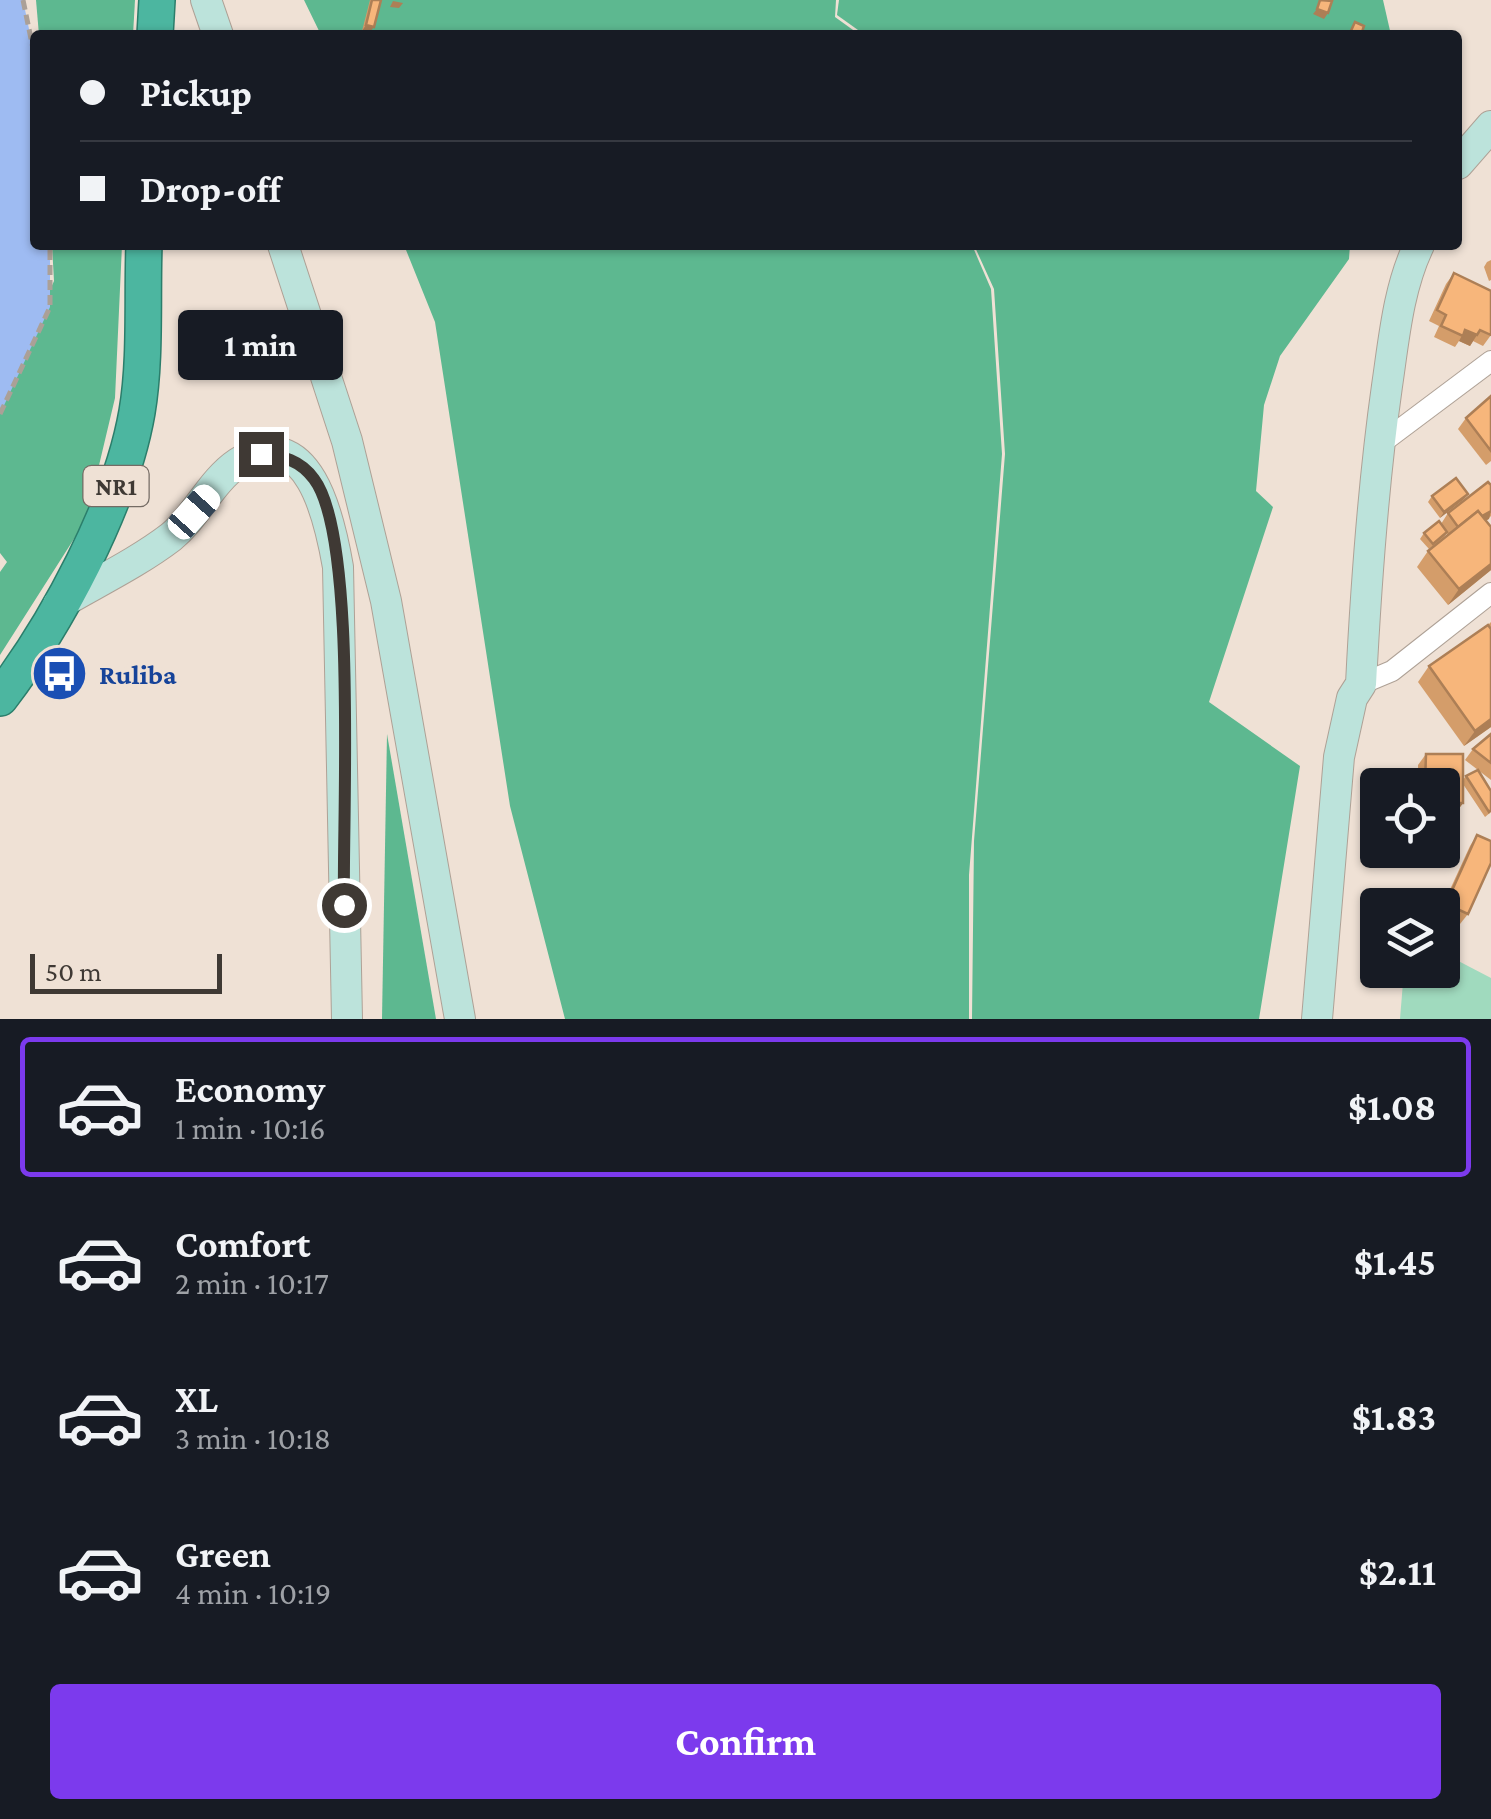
<!DOCTYPE html>
<html lang="en">
<head>
<meta charset="utf-8">
<style>
	body { margin:0; font-family:"Crimson Pro",serif; background:#242831; color:#f1f3f6; height:100vh; display:flex; flex-direction:column; font-size:38px; white-space:nowrap }
	* { box-sizing:border-box; margin:0 }
	p { font-size:32px; color:#9ea1a6 }
	.icon { flex:none; width:55px; height:55px; fill:none; stroke:currentColor; stroke-width:2; stroke-linecap:round; stroke-linejoin:round }
	.map { position:relative; height:1019px; overflow:hidden }
	.drawer { display:flex; flex-direction:column; background:#171b24; flex:1 }
	.drawer>* { flex:none }
	.banner { position:absolute; left:30px; top:30px; width:1432px; height:220px; border-radius:10px; box-shadow:0 2px 8px #0004; display:grid; align-content:center; height:220px; padding:0 50px; background:#171b24 }
	.buttons { position:absolute; left:1360px; top:768px; display:grid; gap:20px }
	.buttons a { display:grid; place-items:center; width:100px; height:100px; border-radius:10px; background:#171b24; box-shadow:0 2px 8px #0004; font-size:50px }
	.scale { position:absolute; left:30px; bottom:25px; width:192px; box-sizing:border-box; padding-left:10px; border:5px solid #3f3934; border-top:0; font-size:28px; line-height:35px; white-space:nowrap; color:#3f3934; -webkit-text-stroke:8px #efe1d5; paint-order:stroke }
	.end { position:absolute; width:45px; height:45px; margin:-22px; border:12px solid #3f3934; background:#fff; box-shadow:0 0 0 5px #fff }
	.from { border-radius:50% }
	.bubble { position:absolute; height:70px; border-radius:10px; background:#171b24; box-shadow:0 2px 8px #0004; font-size:32px; font-weight:700; line-height:70px; text-align:center }
	.car { position:absolute; width:30px; height:60px; margin:-30px -15px; border-radius:12px; box-shadow:0 0 8px 2px #0007; background:linear-gradient(#fff 24%,#345 0 40%,#fff 0 76%,#345 0 86%,#fff 0) }
	.banner b { display:flex; align-items:center; gap:35px; height:95px; font-size:38px }
	.banner b+b { border-top:2px solid #363941 }
	.banner i { width:25px; height:25px; background:#f1f3f6 }
	ul { padding:18px 0 0; list-style:none }
	li { display:flex; align-items:center; gap:30px; height:140px; margin:0 20px 15px; padding:0 30px; border:5px solid transparent; border-radius:10px }
	li div { flex:1 }
	li b { display:block; font-size:38px }
	li em { font-style:normal; font-weight:700 }
	li.current { border-color:#7c3aed }
	li>.icon { width:90px; height:90px; stroke-width:1.5 }
	.primary-button { display:flex; gap:20px; margin-top:auto; padding:20px 50px }
	.primary-button a { flex:1; height:115px; border-radius:10px; background:#7c3aed; color:#fff; font-size:40px; font-weight:700; line-height:115px; text-align:center }
	.map>svg:first-child { display:block }
</style>
</head>
<body>
<div class="map">
<svg width="1491" height="1019" viewBox="0 0 1491 1019">
	<rect width="100%" height="100%" fill="#efe1d5"/>
	<polygon fill="#a0dabe" points="1443,953 1491,978 1491,1019 1400,1019 1404,970 1442,970"/>
	<g fill="#5db890">
		<polygon points="36,0 135,0 133,35 39,35"/>
		<polygon points="304,0 836,0 835,17 860,35 321,35"/>
		<polygon points="839,0 1383,0 1391,35 865,35 837,15"/>
		<polygon points="52,245 122,245 115,398 86,520 0,655 0,572 7,562 0,553 0,403 54,281"/>
		<polygon points="404,245 972,245 991,289 1002,454 969,875 969,1019 565,1019 510,806 435,322"/>
		<polygon points="974,245 1350,245 1349,259 1280,356 1264,405 1256,491 1273,507 1209,702 1300,766 1259,1019 972,1019 974,841 1005,454 994,289"/>
		<polygon points="387,734 436,1019 382,1019"/>
	</g>
	<polygon fill="#9ebbf2" points="0,0 23,0 35,58 35,245 50,245 50,307 0,414"/>
	<g fill="none" stroke-linecap="round" stroke-linejoin="round">
		<defs>
			<g id="minor">
				<polyline points="1379,445 1491,361"/>
				<polyline points="1361,684 1392,671 1491,593"/>
			</g>
			<g id="secondary">
				<polyline points="206,0 218,35"/>
				<polyline points="1458,164 1491,126"/>
				<polyline points="283,245 347,441 386,601 460,1019"/>
				<path d="M58,605C95,583 137,563 171,537C196,517 211,481 238,463C309,417 330,521 338,567L347,1019"/>
				<path d="M1317,1019L1339,757L1352,698L1361,684C1366,584 1373,485 1387,386C1394,339 1398,289 1419,245"/>
			</g>
			<g id="trunk">
				<polyline points="155,35 157,0"/>
				<path d="M0,698C56,625 121,505 137,412C146,359 142,299 144,245"/>
			</g>
		</defs>
		<use href="#minor" stroke="#aea196" stroke-width="22"/>
		<use href="#secondary" stroke="#aea196" stroke-width="32"/>
		<use href="#trunk" stroke="#2b7e6b" stroke-width="38"/>
		<g stroke="#aba097" stroke-width="5" stroke-dasharray="10 5" stroke-linecap="butt">
			<polyline points="23,0 35,58"/>
			<polyline points="0,414 50,307 50,245"/>
		</g>
		<use href="#minor" stroke="#fff" stroke-width="20"/>
		<use href="#secondary" stroke="#bce3db" stroke-width="30"/>
		<use href="#trunk" stroke="#4cb6a0" stroke-width="35"/>
	</g>
	<g fill="#d49d6a">
		<polygon points="370,0 381,0 370,32 362,31"/>
		<polygon points="1491,260 1491,280 1489,281 1484,267 1487,262"/>
		<polygon points="1454,273 1491,335 1483,346 1473,341 1470,346 1459,341 1455,347 1434,337 1439,326 1429,321 1446,284"/>
		<polygon points="1491,396 1491,461 1486,465 1458,429 1466,418"/>
		<polygon points="1491,485 1491,516 1486,521 1491,570 1448,605 1417,567 1428,551 1448,535 1447,533 1443,538 1429,549 1420,539 1424,533 1441,524 1448,513"/>
		<polygon points="1468,494 1464,499 1440,518 1428,502 1432,496"/>
		<polygon points="1491,622 1491,727 1464,746 1418,682 1429,666 1488,625"/>
		<polygon points="1491,734 1491,780 1465,760 1473,749"/>
		<polygon points="1426,754 1463,780 1466,776 1491,791 1491,812 1485,817 1463,784 1463,803 1455,814 1442,785 1418,785 1418,765"/>
		<polygon points="1477,835 1468,914 1460,924 1442,916 1442,907 1470,846"/>
	</g>
	<g fill="#ad7f56">
		<polygon points="393,1 403,3 399,8 390,7"/>
		<polygon points="1317,9 1328,13 1324,19 1313,14"/>
		<polygon points="366,25 374,27 370,32 362,31"/>
		<polygon points="1465,330 1477,335 1470,346 1459,341"/>
		<polygon points="1468,494 1464,499 1440,518 1444,512"/>
		<polygon points="1491,511 1489,519 1452,539 1459,528"/>
		<polygon points="1491,564 1491,570 1448,605 1459,589"/>
		<polygon points="1491,719 1491,727 1464,746 1475,731"/>
		<polygon points="1442,803 1463,803 1455,814 1442,814"/>
	</g>
	<g fill="#f7b67b" stroke="#ad7f56" stroke-width="2.5">
		<polygon points="372,0 381,0 374,27 366,25"/>
		<polygon points="1320,0 1332,1 1328,13 1317,9"/>
		<polygon points="1355,22 1364,26 1361,35 1349,35"/>
		<polygon points="1454,273 1491,291 1491,335 1480,330 1477,335 1465,330 1463,336 1441,326 1446,315 1437,310"/>
		<polygon points="1491,396 1491,451 1466,418"/>
		<polygon points="1456,478 1468,494 1444,512 1432,496"/>
		<polygon points="1488,482 1491,485 1491,511 1482,516 1478,511 1458,527 1448,513"/>
		<polygon points="1478,511 1491,527 1491,564 1459,589 1428,551"/>
		<polygon points="1439,521 1447,532 1433,544 1424,533"/>
		<polygon points="1488,625 1491,629 1491,719 1475,731 1429,666"/>
		<polygon points="1491,734 1491,763 1473,749"/>
		<polygon points="1426,754 1463,754 1463,803 1442,803 1442,785 1425,785"/>
		<polygon points="1478,770 1491,791 1491,810 1489,812 1466,776"/>
		<polygon points="1477,835 1491,841 1491,863 1468,914 1446,904"/>
	</g>
	<g fill="none" stroke-linecap="round" stroke-linejoin="round">
		<path stroke="#3f3934" stroke-width="12" d="M261,454C283,456 300,460 314,479C358,537 342,821 344,905"/>
	</g>
	<defs>
		<symbol id="bus-disc" viewBox="-11 -11 22 22"><circle r="9.5" fill="#1a4fb4" stroke="#efe1d5"/><path d="M-5-6H5V4H4V6H2V4H-2V6H-4V4H-5ZM-3.5-4V0h7V-4ZM-3.5 1.2v1.5H-2V1.2ZM2 1.2v1.5H3.5V1.2Z" fill="#fff"/></symbol>
	</defs>
	<g fill-rule="evenodd">
		<use href="#bus-disc" x="28" y="642" width="63" height="63"/>
	</g>
	<g text-anchor="middle" stroke-width="10" stroke-linejoin="round" paint-order="stroke">
		<rect fill="#efe1d5" stroke="#746b64" stroke-width="2.5" x="83.5" y="466" width="65" height="40" rx="8"/>
		<g font-size="25" font-weight="bold" fill="#3f3934">
			<text x="116" y="495">NR1</text>
		</g>
		<g font-size="28" font-weight="bold" fill="#164399" stroke="#efe1d5" text-anchor="start">
			<text x="99" y="684">Ruliba</text>
		</g>
	</g>
</svg>
<div class="buttons">
<a><svg class="icon" aria-label="locate" viewBox="0 0 24 24"><circle cx="12" cy="12" r="6"/><path d="M12 2v4M12 18v4M2 12h4M18 12h4"/></svg></a>
<a><svg class="icon" aria-label="layers" viewBox="0 0 24 24"><path d="M12 4l9 5-9 5-9-5zM3 14l9 5 9-5"/></svg></a>
</div>
<div class="scale">50 m</div>
<i class="end from" style="left:344px;top:905px"></i>
<i class="end" style="left:261px;top:454px"></i>
<div class="bubble" style="left:178px;top:310px;width:165px">1 min</div>
<i class="car" style="left:194px;top:512px;rotate:42deg"></i>
<div class="banner">
<b><i class="from"></i>Pickup</b>
<b><i></i>Drop-off</b>
</div>
</div>
<section class="drawer">
<ul>
<li class="current"><svg class="icon" aria-label="car" viewBox="0 0 24 24"><path d="M5 17H2v-5l4-1 3-4h7l3 4 3 1v5h-3M9 17h6M6 11h13"/><circle cx="7" cy="17" r="2"/><circle cx="17" cy="17" r="2"/></svg><div><b>Economy</b><p>1 min · 10:16</p></div><em>$1.08</em></li>
<li><svg class="icon" aria-label="car" viewBox="0 0 24 24"><path d="M5 17H2v-5l4-1 3-4h7l3 4 3 1v5h-3M9 17h6M6 11h13"/><circle cx="7" cy="17" r="2"/><circle cx="17" cy="17" r="2"/></svg><div><b>Comfort</b><p>2 min · 10:17</p></div><em>$1.45</em></li>
<li><svg class="icon" aria-label="car" viewBox="0 0 24 24"><path d="M5 17H2v-5l4-1 3-4h7l3 4 3 1v5h-3M9 17h6M6 11h13"/><circle cx="7" cy="17" r="2"/><circle cx="17" cy="17" r="2"/></svg><div><b>XL</b><p>3 min · 10:18</p></div><em>$1.83</em></li>
<li><svg class="icon" aria-label="car" viewBox="0 0 24 24"><path d="M5 17H2v-5l4-1 3-4h7l3 4 3 1v5h-3M9 17h6M6 11h13"/><circle cx="7" cy="17" r="2"/><circle cx="17" cy="17" r="2"/></svg><div><b>Green</b><p>4 min · 10:19</p></div><em>$2.11</em></li>
</ul>
<div class="primary-button"><a>Confirm</a></div>
</section>
</body>
</html>
